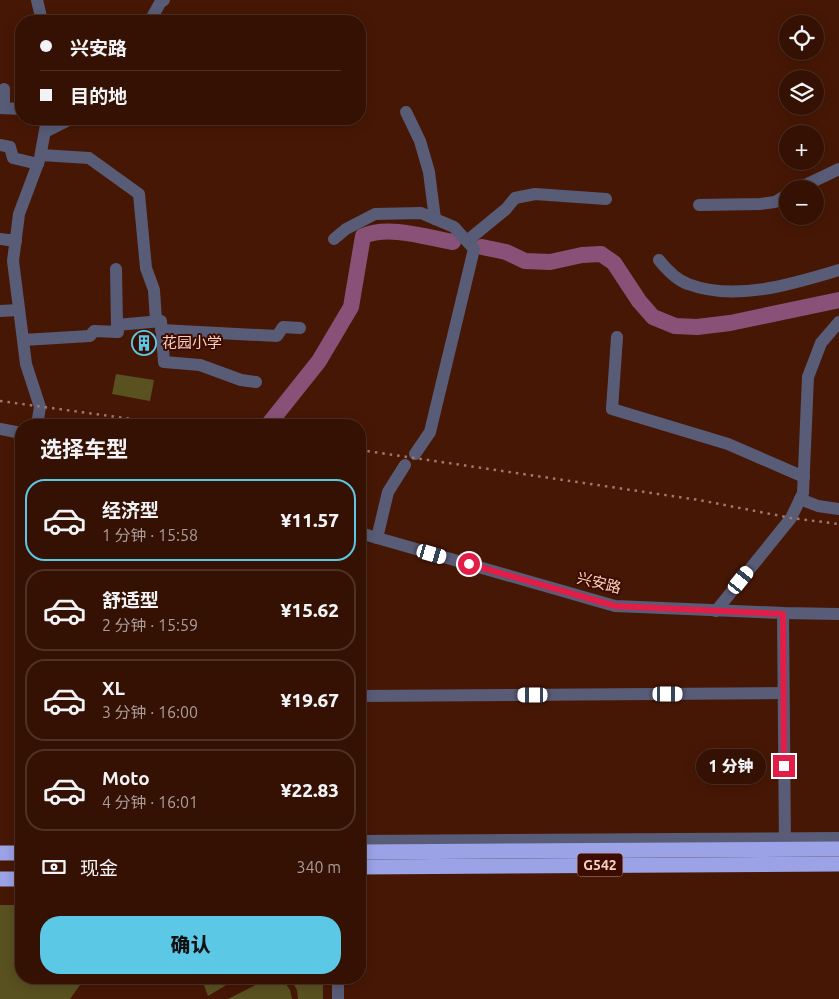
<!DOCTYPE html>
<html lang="zh">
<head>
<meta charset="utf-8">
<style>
	body { margin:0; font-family:Ubuntu,"Noto Sans SC",sans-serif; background:#401f13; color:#f1f3f6; height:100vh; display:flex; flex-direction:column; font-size:19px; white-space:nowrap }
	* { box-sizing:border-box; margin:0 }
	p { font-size:16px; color:#aa9d9a }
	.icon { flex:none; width:28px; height:28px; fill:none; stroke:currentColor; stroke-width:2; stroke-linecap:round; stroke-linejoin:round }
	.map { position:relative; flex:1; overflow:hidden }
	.drawer { position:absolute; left:15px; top:419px; width:351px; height:565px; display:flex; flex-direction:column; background:#351104; border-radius:20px; box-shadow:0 2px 12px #0003,0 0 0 1px #4f3126 }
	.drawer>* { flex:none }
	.guide { position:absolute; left:15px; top:15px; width:351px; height:110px; border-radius:20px; box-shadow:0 2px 12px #0003,0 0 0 1px #4f3126; display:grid; align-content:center; height:110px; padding:0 25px; background:#351104 }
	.tools { position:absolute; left:779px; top:15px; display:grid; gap:10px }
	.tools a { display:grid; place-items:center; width:45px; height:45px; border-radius:50%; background:#351104; box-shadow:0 2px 12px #0003,0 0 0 1px #4f3126; font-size:25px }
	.end { position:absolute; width:22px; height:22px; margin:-11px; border:6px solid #e11d48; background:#fff; box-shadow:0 0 0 2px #fff }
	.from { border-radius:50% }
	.bubble { position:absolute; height:35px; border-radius:18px; background:#351104; box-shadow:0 2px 12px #0003,0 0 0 1px #4f3126; font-size:16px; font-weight:800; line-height:35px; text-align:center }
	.car { position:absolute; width:15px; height:30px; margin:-15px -8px; border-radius:6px; box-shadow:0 0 4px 1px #0007; background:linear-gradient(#fff 24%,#345 0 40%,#fff 0 76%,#345 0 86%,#fff 0) }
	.guide b { display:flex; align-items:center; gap:18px; height:48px; font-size:19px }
	.guide b+b { border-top:1px solid #4f3126 }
	.guide i { width:12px; height:12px; background:#f1f3f6 }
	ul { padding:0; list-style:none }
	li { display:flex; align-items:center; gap:15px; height:82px; margin:0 10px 8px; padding:0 15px; border:2px solid #4f3126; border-radius:20px }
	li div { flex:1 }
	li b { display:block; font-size:19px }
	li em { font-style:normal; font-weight:800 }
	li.active { border-color:#5bc8e6 }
	li>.icon { width:45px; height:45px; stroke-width:1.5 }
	h2 { padding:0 25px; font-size:22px; line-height:60px }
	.pay { display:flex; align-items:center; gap:12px; height:55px; padding:0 25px; font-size:19px }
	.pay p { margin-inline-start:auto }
	.action { display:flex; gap:10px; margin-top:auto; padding:10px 25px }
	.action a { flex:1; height:58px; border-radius:20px; background:#5bc8e6; color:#111; font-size:20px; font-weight:800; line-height:58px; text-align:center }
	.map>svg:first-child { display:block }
</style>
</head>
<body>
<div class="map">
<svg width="839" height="999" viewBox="0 0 839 999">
	<rect width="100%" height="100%" fill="#471705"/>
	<g fill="#59511f">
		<polygon points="116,374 154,380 150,401 112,394"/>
		<polygon points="0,905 21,905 21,978 85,978 70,999 0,999"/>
		<polygon points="197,978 238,978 208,996 204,985"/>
		<polygon points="269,978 282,978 290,990 292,999 228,999"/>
		<polygon points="290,978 323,978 323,999 298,999 297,990"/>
	</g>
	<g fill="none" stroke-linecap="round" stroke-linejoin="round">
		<g stroke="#885278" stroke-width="16">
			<polyline points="482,247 506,252 525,261 550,262 582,255 601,254 614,263 639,301 653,317 675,326 697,327 730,323 839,300"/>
			<path d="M268,425L319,361L351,307L363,236C389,225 425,237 453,242"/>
		</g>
		<g stroke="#595c77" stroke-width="12">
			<polyline points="37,0 42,21"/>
			<polyline points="150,21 160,3 164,0"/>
			<polyline points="4,89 4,108"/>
			<polyline points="0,108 21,109"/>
			<polyline points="406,112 420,141 429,172 435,219"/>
			<polyline points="45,132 71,119"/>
			<polyline points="0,145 10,147 13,158 38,164"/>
			<polyline points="41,155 89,158 139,194 146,268 154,290 156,321"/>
			<polyline points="797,189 839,169"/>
			<polyline points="699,205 760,204 775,202 788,194"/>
			<polyline points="0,239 16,241"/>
			<polyline points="334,239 346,229 375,214 421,213 454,227 474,249 430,432 415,454"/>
			<polyline points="467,241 506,209 515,198 535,194 606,199"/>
			<path d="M659,260C667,270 676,280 688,284C735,302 793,284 839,270"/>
			<polyline points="116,269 117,325"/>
			<polyline points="0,311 19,310"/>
			<polyline points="161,330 277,336 283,327 300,328"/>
			<polyline points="617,337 612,409 728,444 804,477"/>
			<polyline points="23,340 90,336 94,331 118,332 117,325 161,321 164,362 200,365 241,380 256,382"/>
			<polyline points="37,425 40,407 26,364 13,261 19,214 40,158 47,119"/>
			<polyline points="0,429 21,433"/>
			<polyline points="800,499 818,506 839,509"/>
			<polyline points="360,533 615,606 783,613 839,614"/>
			<polyline points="377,538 388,492 405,465"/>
			<polyline points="716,611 791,518 803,493 808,377 821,343 839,322"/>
			<polyline points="783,613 785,847"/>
			<polyline points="360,696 783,693"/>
			<polyline points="360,841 839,838"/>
			<polyline points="338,978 338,999"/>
		</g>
		<g stroke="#9ba2e6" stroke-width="15">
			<polyline points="360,852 839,849"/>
			<polyline points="0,853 21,853"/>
			<polyline points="360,867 839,864"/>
			<polyline points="0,879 21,879"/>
		</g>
		<g stroke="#a47868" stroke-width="2.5" stroke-dasharray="2.5 5" stroke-linecap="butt">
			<polyline points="0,401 176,425"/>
			<polyline points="360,450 699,500 791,518 839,524"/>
		</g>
	</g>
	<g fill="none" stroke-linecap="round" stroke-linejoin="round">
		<polyline stroke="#e11d48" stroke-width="6" points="469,564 615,606 783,614 784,766"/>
	</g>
	<defs>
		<symbol id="building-ring" viewBox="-11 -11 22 22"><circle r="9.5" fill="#3c0c00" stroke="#5bc8e6" stroke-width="1.5"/><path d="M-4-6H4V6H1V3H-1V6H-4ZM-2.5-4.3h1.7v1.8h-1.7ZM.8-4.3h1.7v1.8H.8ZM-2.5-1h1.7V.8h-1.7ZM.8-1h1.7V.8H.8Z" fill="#5bc8e6"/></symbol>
	</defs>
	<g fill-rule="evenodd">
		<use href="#building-ring" x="130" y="329" width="28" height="28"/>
	</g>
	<g text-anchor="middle" stroke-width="4" stroke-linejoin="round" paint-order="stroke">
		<rect fill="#3c0c00" stroke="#c09688" stroke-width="1" x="577.5" y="853.5" width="45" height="23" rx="4"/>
		<g font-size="14" font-weight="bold" fill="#f9d1c3">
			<text x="600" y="870">G542</text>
		</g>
		<g font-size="15" fill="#f9d1c3" stroke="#3c0c00" text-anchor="start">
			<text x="162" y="348">花园小学</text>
		</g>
		<g font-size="15" fill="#f9d1c3" stroke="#3c0c00">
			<text transform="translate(599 583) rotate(14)" y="5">兴安路</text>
		</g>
	</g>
</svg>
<div class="tools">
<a><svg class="icon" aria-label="locate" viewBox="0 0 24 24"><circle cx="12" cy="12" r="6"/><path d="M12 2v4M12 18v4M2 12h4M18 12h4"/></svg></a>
<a><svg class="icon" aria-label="layers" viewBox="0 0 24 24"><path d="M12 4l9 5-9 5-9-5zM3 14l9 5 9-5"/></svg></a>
<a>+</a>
<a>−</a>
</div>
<i class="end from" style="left:469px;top:564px"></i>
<i class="end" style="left:784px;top:766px"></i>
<div class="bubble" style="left:696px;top:749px;width:70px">1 分钟</div>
<i class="car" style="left:432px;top:554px;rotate:106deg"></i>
<i class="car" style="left:741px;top:580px;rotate:39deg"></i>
<i class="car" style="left:668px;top:694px;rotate:90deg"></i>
<i class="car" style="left:533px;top:695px;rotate:270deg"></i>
<div class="guide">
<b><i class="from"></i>兴安路</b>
<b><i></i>目的地</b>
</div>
<section class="drawer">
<h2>选择车型</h2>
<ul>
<li class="active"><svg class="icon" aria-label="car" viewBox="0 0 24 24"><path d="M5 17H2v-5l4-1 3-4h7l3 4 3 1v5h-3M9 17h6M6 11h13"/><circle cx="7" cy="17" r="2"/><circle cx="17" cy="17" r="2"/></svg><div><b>经济型</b><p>1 分钟 · 15:58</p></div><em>¥11.57</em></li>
<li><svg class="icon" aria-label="car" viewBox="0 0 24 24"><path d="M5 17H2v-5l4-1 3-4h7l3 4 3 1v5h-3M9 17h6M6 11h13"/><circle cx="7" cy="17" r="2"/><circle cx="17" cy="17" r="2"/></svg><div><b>舒适型</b><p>2 分钟 · 15:59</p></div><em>¥15.62</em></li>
<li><svg class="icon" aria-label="car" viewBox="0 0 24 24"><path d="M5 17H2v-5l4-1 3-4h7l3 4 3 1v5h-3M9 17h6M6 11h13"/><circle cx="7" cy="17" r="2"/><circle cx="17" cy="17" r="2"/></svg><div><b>XL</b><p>3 分钟 · 16:00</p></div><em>¥19.67</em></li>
<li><svg class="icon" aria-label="car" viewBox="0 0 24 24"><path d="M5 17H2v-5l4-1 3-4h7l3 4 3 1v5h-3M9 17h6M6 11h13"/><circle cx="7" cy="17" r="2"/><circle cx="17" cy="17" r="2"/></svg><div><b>Moto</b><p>4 分钟 · 16:01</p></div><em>¥22.83</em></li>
</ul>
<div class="pay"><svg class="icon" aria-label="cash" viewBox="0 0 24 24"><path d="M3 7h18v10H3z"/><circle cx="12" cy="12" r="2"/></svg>现金<p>340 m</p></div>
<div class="action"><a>确认</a></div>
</section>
</div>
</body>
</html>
